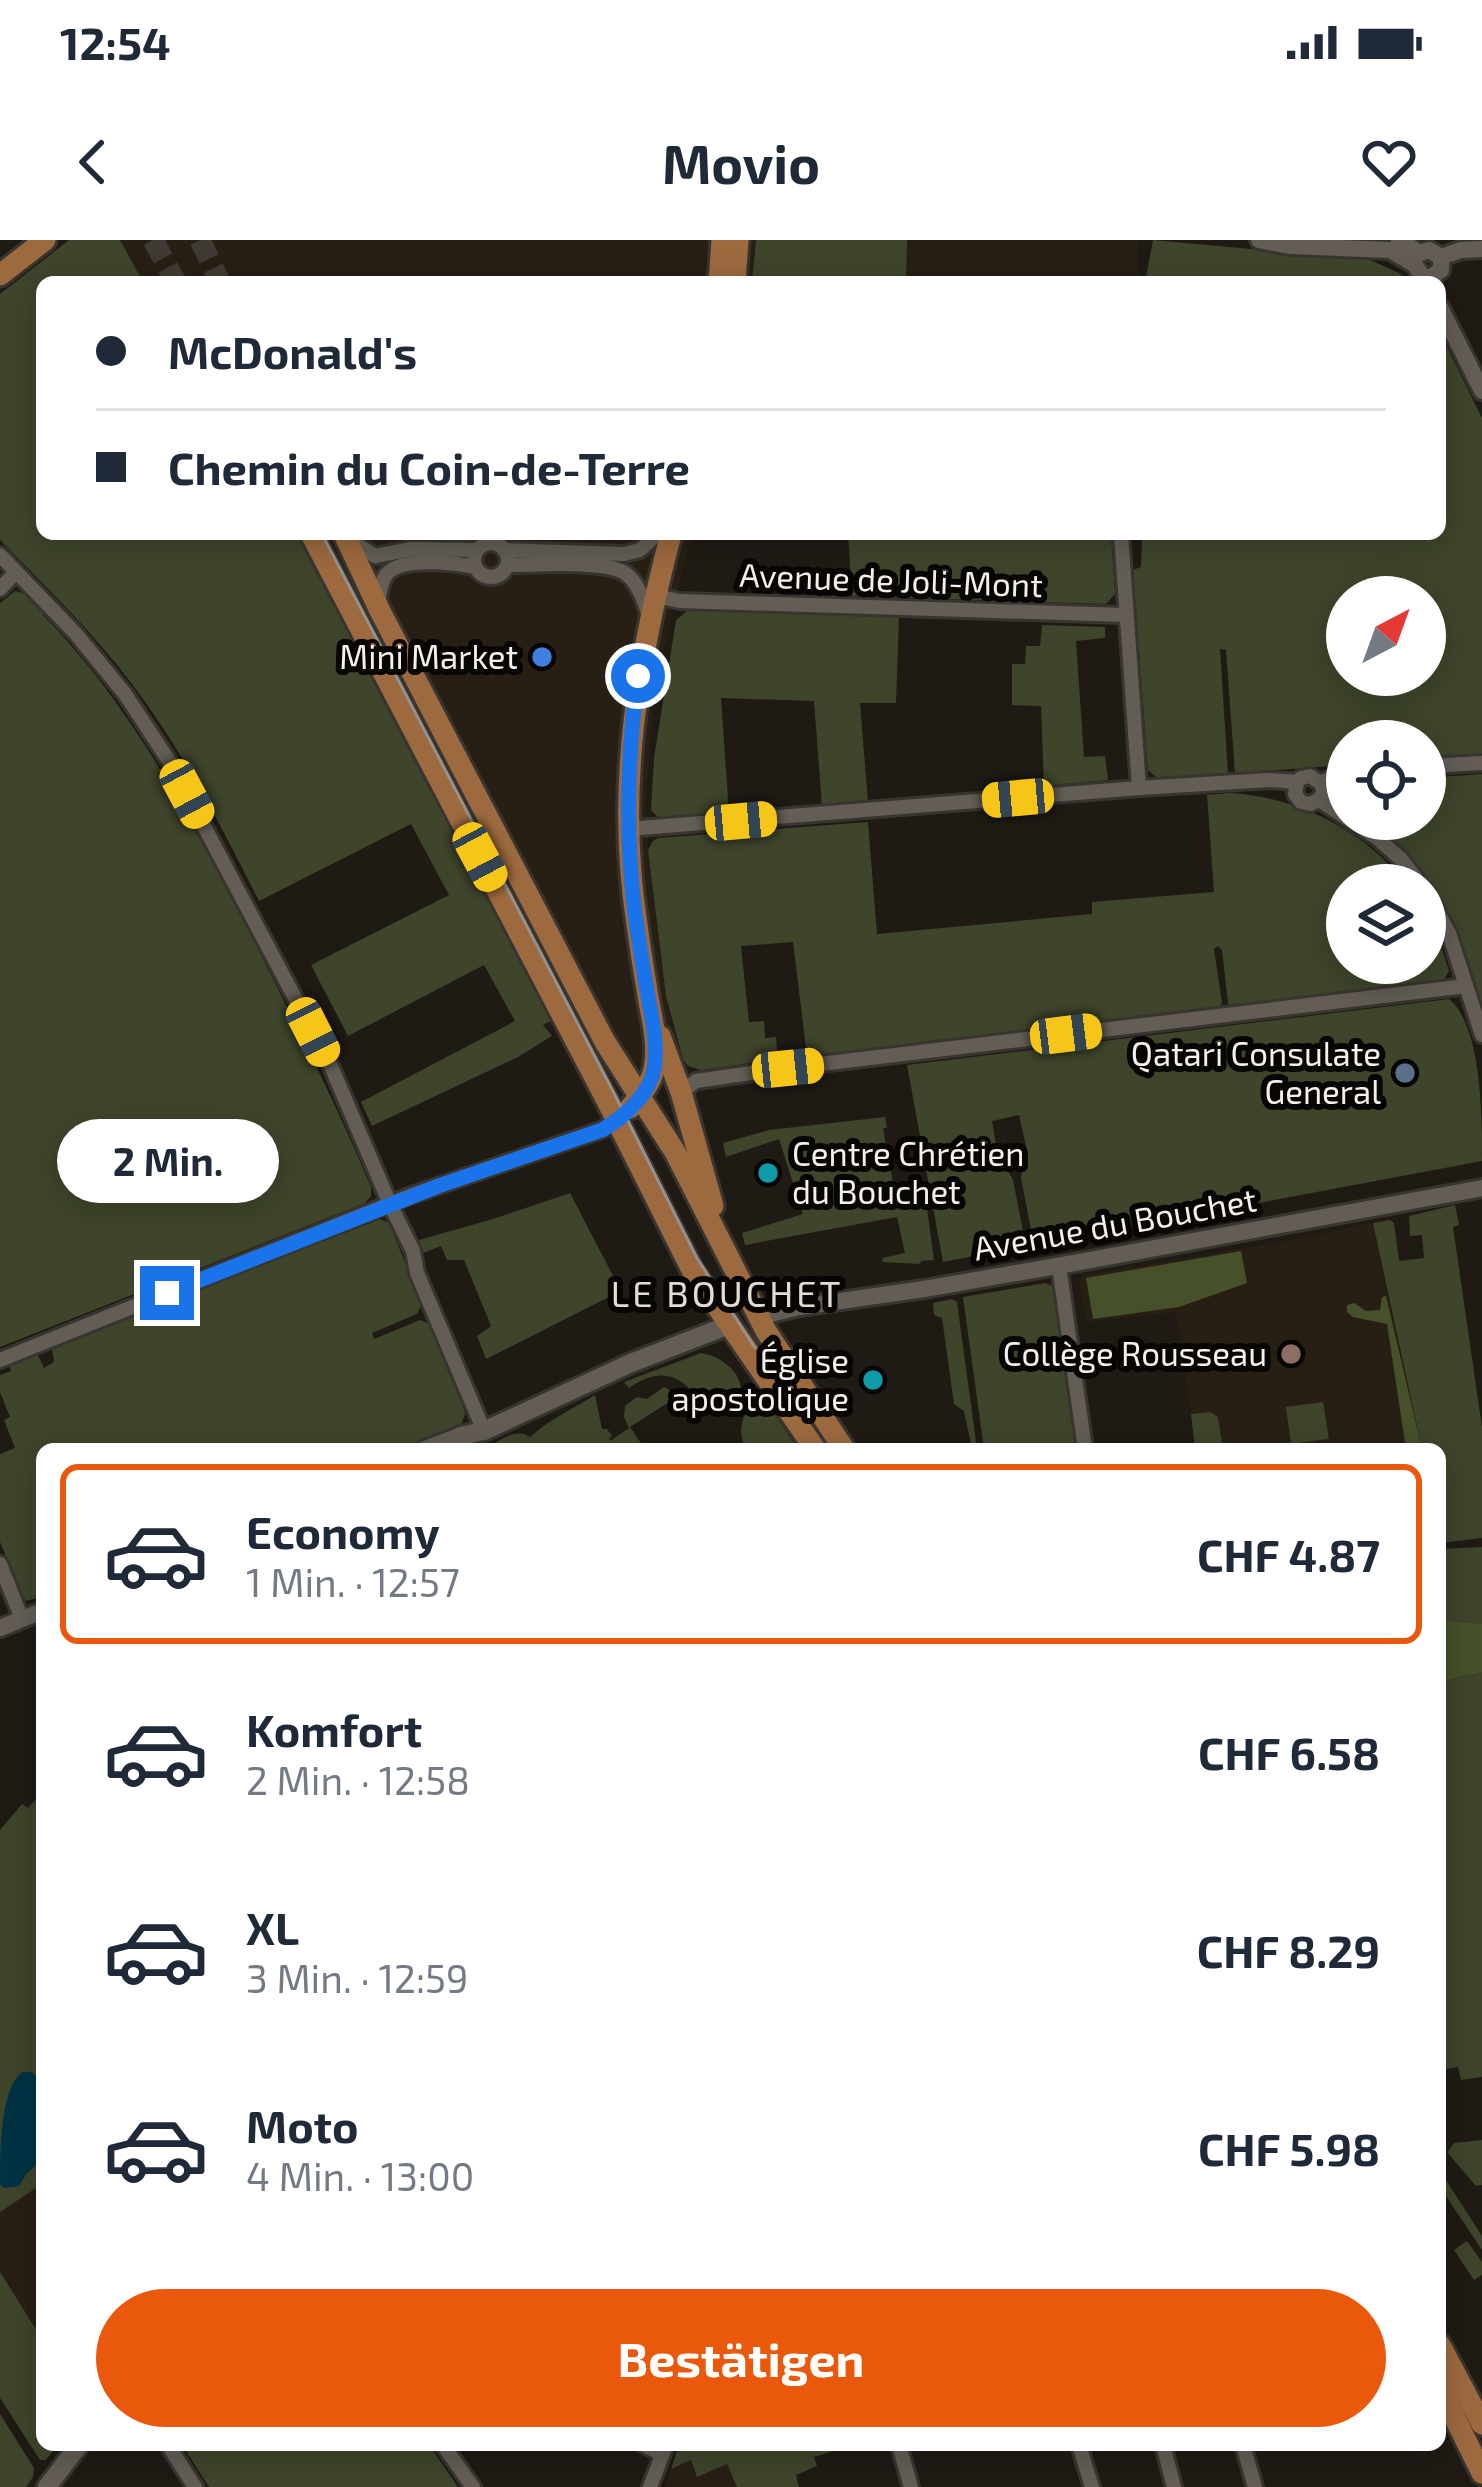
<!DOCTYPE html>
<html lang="de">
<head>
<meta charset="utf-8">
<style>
	body { margin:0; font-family:"Exo 2",sans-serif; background:#f6f6f7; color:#1f2937; height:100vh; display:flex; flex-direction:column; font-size:45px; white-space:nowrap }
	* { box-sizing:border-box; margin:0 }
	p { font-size:39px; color:#747a83 }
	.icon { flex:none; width:66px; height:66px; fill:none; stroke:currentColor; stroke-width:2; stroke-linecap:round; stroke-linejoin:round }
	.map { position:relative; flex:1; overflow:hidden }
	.drawer { position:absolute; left:36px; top:1203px; width:1410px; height:1008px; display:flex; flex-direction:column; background:#fff; border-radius:18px; box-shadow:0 6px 30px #0003 }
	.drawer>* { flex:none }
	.hud { position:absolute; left:36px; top:36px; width:1410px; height:264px; border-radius:18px; box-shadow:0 6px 30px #0003; display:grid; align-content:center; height:264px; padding:0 60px; background:#fff }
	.needle { width:78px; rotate:41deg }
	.buttons { position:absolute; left:1326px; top:336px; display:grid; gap:24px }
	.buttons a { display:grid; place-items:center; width:120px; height:120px; border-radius:50%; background:#fff; box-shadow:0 6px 30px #0003; font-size:60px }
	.end { position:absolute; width:54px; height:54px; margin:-27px; border:15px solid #1a73e8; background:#fff; box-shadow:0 0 0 6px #fff }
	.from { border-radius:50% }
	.bubble { position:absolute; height:84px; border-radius:42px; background:#fff; box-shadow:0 6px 30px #0003; font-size:39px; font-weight:700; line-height:84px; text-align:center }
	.car { position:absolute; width:36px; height:72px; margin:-36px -18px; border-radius:15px; box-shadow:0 0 9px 3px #0007; background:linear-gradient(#f5c518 24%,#345 0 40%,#f5c518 0 76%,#345 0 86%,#f5c518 0) }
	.hud b { display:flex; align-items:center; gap:42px; height:114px; font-size:45px }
	.hud b+b { border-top:3px solid #e0e1e3 }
	.hud i { width:30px; height:30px; background:#1f2937 }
	ul { padding:21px 0 0; list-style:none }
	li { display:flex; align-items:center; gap:36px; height:180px; margin:0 24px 18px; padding:0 36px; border:6px solid transparent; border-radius:18px }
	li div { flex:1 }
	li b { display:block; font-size:45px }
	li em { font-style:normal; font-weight:700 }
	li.selected { border-color:#ea580c }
	li>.icon { width:108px; height:108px; stroke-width:1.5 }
	.action { display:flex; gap:24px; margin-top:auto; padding:24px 60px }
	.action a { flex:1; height:138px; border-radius:72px; background:#ea580c; color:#fff; font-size:48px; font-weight:700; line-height:138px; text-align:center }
	.status { display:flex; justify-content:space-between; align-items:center; height:84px; padding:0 60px; background:#fff; direction:ltr }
	.status svg { height:33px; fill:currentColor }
	header { display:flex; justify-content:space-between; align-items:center; height:156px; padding:0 60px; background:#fff; font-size:54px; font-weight:700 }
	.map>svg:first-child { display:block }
</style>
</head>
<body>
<div class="status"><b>12:54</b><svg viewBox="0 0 49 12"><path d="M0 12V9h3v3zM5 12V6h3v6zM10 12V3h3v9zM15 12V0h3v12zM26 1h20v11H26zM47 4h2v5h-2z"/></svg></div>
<header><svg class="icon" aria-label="back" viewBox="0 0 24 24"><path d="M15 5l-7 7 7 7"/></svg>Movio<svg class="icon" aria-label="heart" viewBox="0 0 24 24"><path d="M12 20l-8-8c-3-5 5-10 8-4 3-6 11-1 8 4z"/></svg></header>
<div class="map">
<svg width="1482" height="2247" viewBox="0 0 1482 2247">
	<rect width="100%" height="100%" fill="#1f1a14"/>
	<g fill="#281f14">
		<polygon points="120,0 756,0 752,42 143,42"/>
		<polygon points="907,0 1138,0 1138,42 906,42"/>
		<polygon points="304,294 693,294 680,340 655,450 646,560 648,610 660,714 672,784 683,819 615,829 556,778"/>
		<polygon points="1373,983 1422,1209 1223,1209 1218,1177 1210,1172 1191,1174 1176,1072 1091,1082 1086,1079 1079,1040 1085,1035 1270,1004"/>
		<polygon points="42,1944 42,2099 0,2032 0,1972"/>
		<polygon points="691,2220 727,2224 737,2247 665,2247 671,2229"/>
	</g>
	<g fill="#3e452b" fill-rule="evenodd">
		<path d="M69,0H120L143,42H42V294H304L556,778L543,785L552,796L518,817L372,886L361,862L515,781L484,725L348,796L311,725L449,655L411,584L259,661C221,586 183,511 132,444C93,392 46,347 0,300V54Z"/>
		<polygon points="756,0 907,0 906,42 752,42"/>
		<polygon points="1153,0 1370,20 1399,33 1411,42 1145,42"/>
		<path d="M1440,93L1482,178V514L1425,519V501H1347V525L1235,533L1226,410L1220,409L1228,534L1158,539L1148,530L1133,330L1141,327L1142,294H1440ZM1347,357H1425V435H1347Z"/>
		<polygon points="848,294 1111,294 1115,354 1106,364 852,356"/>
		<path d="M15,351L29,355L46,370L43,375C132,466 190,578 248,690C291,774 334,859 371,947V956L365,963L0,1107V363Z"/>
		<polygon points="688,370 899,377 896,463 860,463 868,562 822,566 814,461 721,458 729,573 660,579 651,570 654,518 676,380"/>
		<polygon points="1042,385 1105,387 1105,398 1076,401 1084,517 1105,516 1108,540 1044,546 1041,466 1012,465 1012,424 1025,424 1026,406 1040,406"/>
		<path d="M1482,534V768C1457,689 1435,629 1364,579H1425V538Z"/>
		<path d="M1230,553C1298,557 1365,590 1407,645H1347V723H1425V673L1440,703L1449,731L1443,741L1232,766L1228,763L1222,710L1218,706L1214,709L1222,763L1219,768L807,816L793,702L741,706L749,782L764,781L765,798L776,797L778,819L701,830L688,826L683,819L666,756L648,610L653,601L658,598L868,582L877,694L1092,674V662L1214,652L1207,555Z"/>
		<path d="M1449,759C1482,786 1482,877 1482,921L1034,1005L1021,938L1026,906L1019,875L992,881L997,911L1013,940L1026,1006L943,1022L907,825Z"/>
		<polygon points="885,877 887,887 883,889 897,963 926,961 934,1020 921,1021 920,1024 882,1022 883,1018 905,1013 897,977 745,1005 742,993 803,974 779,899 726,917 723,903 769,890"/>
		<polygon points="570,953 621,1051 486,1119 477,1096 491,1086 464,1020 447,1020 441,1006 423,1013 419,1000 493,979"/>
		<polygon points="1455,965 1459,985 1453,987 1482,1187 1482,1298 1440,1303 1440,1209 1422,1209 1373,983 1390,980 1394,983 1399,1021 1424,1018 1422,995 1410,996 1409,976"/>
		<polygon points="380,979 389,983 422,1064 417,1074 372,1093 374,1099 420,1080 430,1084 463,1164 465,1174 461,1185 402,1209 42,1209 42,1357 25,1361 0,1302 0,1214 15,1208 4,1180 10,1177 0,1152 0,1135 11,1131 9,1125 37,1113 44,1128 54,1122 52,1108"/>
		<polygon points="1046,1043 1052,1046 1056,1052 1078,1209 984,1209 963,1057"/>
		<polygon points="952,1059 957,1062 977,1209 972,1209 964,1171 954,1164 942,1078 934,1075 933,1063"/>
		<path d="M701,1113C721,1116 742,1132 741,1152L719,1171L704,1147L693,1153C674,1129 652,1132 629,1148L624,1142Z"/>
		<path d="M664,1147L679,1155L684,1165L666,1164L630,1187L645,1209H485C499,1201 515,1187 530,1197L546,1184L595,1155L602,1189H607L612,1196L609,1199L610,1201L629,1188L624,1177L625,1166L637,1157L647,1159Z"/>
		<path d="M759,1160H765L798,1209H746C736,1193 742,1168 759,1160Z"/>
		<polygon points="1323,1162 1329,1199 1291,1204 1286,1167"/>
		<polygon points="1210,1172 1218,1177 1223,1209 1195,1209 1191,1174"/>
		<polygon points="1482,1307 1482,1384 1443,1380 1440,1365 1440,1309"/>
		<polygon points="1482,1432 1482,1837 1461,1840 1458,1827 1440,1830 1440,1442"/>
		<polygon points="42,1552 42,1944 0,1972 0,1590 22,1564 28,1568"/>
		<polygon points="1482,1900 1482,1945 1476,1946 1447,1912 1454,1903"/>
		<polygon points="1442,1934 1482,1996 1482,2010 1440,1947 1443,1940"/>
		<polygon points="1467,2001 1482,2022 1482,2035 1474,2040 1454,2010"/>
		<polygon points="0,2032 42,2099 42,2205 57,2205 46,2220 40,2220 0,2158"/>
		<polygon points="0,2174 34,2228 33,2237 26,2247 0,2247"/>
		<polygon points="186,2205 429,2205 458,2247 209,2247 184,2208"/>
		<polygon points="679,2205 852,2205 814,2217 817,2226 796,2235 799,2247 737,2247 727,2224 697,2237 691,2220 671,2229"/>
	</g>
	<g fill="#46502a">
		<polygon points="1241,1011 1247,1043 1179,1067 1093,1079 1086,1038"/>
		<polygon points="1386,1056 1422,1209 1406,1209 1387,1084 1353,1077 1347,1072 1347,1065 1354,1063 1366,1071 1380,1070 1382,1057"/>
		<polygon points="1440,1365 1443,1380 1482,1384 1482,1432 1440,1442"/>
	</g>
	<path fill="#034" d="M22,1832H31L42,1840V1920L27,1933L19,1946L4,1948L0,1945C0,1911 0,1849 22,1832Z"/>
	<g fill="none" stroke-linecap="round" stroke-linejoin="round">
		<g stroke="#3f3a34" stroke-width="21" stroke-dasharray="21 10" stroke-linecap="butt">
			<polyline points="153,0 176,42"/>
			<polyline points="200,0 220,42"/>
		</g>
		<defs>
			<polyline id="pedestrian" points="640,2205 661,2216"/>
			<g id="minor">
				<polyline points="1121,294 1139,548"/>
				<polyline points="350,300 375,316 412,309 477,310"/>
				<circle cx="491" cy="320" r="17"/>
				<polyline points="504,310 624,314 640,310 657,294"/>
				<polyline points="0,315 76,394 125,454 171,524 330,824 390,964 413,1011 417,1033 484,1191"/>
				<path d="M507,325C532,325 605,320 625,333C638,342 644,361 649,376"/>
				<polyline points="0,349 15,333"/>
				<polyline points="655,356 680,361 1125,375"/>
				<path d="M377,365C380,355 380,343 386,335C400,316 454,323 475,327"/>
				<polyline points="1425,526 1482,523"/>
				<polyline points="1297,542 1295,554 1301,562 1310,564 1319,560"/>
				<polyline points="1321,542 1347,532"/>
				<polyline points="1319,560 1377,598 1401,619 1421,645"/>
				<polyline points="628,589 1139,548 1269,540 1297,542 1301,538 1310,536 1322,544 1323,553 1319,560"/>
				<polyline points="1425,650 1449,693 1482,795"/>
				<polyline points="681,852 696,841 787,828 1466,746"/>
				<polyline points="1059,1026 1085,1209"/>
				<polyline points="0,1120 412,955 601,890 617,881"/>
				<polyline points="0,1324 22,1379"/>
				<polyline points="168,2205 195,2247"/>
				<polyline points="443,2205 473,2247"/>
				<polyline points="899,2205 911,2247"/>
				<polyline points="1079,2205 1092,2247"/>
				<polyline points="1163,2205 1174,2247"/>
				<polyline points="1243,2205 1255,2247"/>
				<polyline points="650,2247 666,2205"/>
			</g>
			<g id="tertiary">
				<polyline points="1259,0 1289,6 1390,10 1415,25 1422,36 1430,38"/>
				<polyline points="1399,0 1420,13"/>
				<polyline points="1420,13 1429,10 1441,17 1441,30 1430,38"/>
				<polyline points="1441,17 1461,10 1482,9"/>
				<polyline points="1440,67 1482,151"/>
				<polyline points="758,1077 799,1067 924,1049 1074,1023 1482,948"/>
				<polyline points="425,1209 454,1198"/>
				<polyline points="0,1388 42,1371"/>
			</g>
			<g id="secondary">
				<polyline points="444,1209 460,1196 484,1191 631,1123 729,1085"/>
				<polyline points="47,2247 79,2205"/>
			</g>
			<g id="primary">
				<polyline points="0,35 45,0"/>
				<polyline points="719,42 722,0"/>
				<polyline points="735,42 738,0"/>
				<polyline points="311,294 606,859 692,1030 815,1209"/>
				<polyline points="344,294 380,371 605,802 675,912 766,1091 844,1209"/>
				<polyline points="660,796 681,852 713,966"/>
				<path d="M630,868C639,857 651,844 654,829C659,805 652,780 648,756C644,732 640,708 637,684C616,551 637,423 671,294"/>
				<polyline points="1440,2105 1482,2184"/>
				<polyline points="1440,2148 1482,2233"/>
			</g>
		</defs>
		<use href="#pedestrian" stroke="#383531" stroke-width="16"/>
		<use href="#minor" stroke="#383531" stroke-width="20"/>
		<use href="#tertiary" stroke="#383531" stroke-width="22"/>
		<use href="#secondary" stroke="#383531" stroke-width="24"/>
		<use href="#primary" stroke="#383531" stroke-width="27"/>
		<use href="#pedestrian" stroke="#635d56" stroke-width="10"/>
		<use href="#minor" stroke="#635d56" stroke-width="14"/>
		<use href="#tertiary" stroke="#635d56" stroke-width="16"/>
		<use href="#secondary" stroke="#635d56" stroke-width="18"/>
		<use href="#primary" stroke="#9d6a3f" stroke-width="21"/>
		<polyline stroke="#96918c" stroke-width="3" points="322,294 614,853 697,1018 755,1108"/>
	</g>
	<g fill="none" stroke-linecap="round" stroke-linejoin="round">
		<path stroke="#1a73e8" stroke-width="15" d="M167,1053L441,945L602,890C623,878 650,854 654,829C658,804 652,779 648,756C643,729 639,701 635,674C625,594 627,516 638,436"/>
	</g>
	<circle fill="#3f7fe0" stroke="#080604" stroke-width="4.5" cx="542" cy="417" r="12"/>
	<circle fill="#5c6f8a" stroke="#080604" stroke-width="4.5" cx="1405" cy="833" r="12"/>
	<g fill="#0f9aa8" stroke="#080604" stroke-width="4.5">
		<circle cx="768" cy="933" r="12"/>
		<circle cx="873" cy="1140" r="12"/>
	</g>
	<circle fill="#8d6e63" stroke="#080604" stroke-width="4.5" cx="1291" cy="1114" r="12"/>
	<g text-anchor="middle" stroke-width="12" stroke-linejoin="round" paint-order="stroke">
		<g font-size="33" fill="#f4f0ec" stroke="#080604">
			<text transform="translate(891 340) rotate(2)" y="12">Avenue de Joli-Mont</text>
			<text transform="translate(1115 984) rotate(-10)" y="12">Avenue du Bouchet</text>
		</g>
		<g font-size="33" fill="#f4f0ec" stroke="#080604" text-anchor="end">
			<text x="518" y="429">Mini Market</text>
			<text x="1381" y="826">Qatari Consulate<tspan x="1381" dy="38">General</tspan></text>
			<text x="792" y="926" text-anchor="start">Centre Chrétien<tspan x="792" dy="38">du Bouchet</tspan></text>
			<text x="1267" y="1126">Collège Rousseau</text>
			<text x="849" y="1133">Église<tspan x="849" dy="38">apostolique</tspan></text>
		</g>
		<g font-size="36" letter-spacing="3" fill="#e3dcd3" stroke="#080604">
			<text x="727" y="1067">LE BOUCHET</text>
		</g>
	</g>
</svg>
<div class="buttons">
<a><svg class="needle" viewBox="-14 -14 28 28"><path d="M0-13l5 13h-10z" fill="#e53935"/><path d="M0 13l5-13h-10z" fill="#747a83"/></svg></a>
<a><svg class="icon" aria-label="locate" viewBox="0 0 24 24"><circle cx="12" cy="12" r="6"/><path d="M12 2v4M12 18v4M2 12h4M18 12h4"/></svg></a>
<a><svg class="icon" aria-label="layers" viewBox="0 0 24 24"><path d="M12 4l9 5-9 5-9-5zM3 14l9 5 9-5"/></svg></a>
</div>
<i class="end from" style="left:638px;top:436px"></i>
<i class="end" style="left:167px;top:1053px"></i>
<div class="bubble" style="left:57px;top:879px;width:222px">2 Min.</div>
<i class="car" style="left:187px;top:554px;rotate:152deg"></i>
<i class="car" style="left:1018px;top:558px;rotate:265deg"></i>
<i class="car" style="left:741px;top:581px;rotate:85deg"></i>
<i class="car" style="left:480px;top:617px;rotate:152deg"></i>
<i class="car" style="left:313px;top:792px;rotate:153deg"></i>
<i class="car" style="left:1066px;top:794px;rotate:83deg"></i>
<i class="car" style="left:788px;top:828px;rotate:84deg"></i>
<div class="hud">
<b><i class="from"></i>McDonald's</b>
<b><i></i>Chemin du Coin-de-Terre</b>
</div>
<section class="drawer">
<ul>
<li class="selected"><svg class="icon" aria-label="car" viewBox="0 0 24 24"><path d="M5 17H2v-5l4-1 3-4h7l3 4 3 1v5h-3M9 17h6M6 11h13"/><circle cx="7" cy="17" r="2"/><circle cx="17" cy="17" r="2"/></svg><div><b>Economy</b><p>1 Min. · 12:57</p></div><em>CHF 4.87</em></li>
<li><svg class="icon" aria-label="car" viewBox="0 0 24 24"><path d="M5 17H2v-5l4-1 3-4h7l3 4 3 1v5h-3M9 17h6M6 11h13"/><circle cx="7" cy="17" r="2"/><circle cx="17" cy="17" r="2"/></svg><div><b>Komfort</b><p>2 Min. · 12:58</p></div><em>CHF 6.58</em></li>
<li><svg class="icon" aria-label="car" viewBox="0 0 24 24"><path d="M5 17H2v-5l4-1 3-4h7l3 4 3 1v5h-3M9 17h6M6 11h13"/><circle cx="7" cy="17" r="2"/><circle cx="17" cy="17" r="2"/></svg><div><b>XL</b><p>3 Min. · 12:59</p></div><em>CHF 8.29</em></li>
<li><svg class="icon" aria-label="car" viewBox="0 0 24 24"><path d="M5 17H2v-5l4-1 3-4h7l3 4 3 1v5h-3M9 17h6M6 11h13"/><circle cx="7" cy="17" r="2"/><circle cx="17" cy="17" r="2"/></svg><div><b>Moto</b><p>4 Min. · 13:00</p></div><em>CHF 5.98</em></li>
</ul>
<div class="action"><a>Bestätigen</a></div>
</section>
</div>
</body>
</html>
